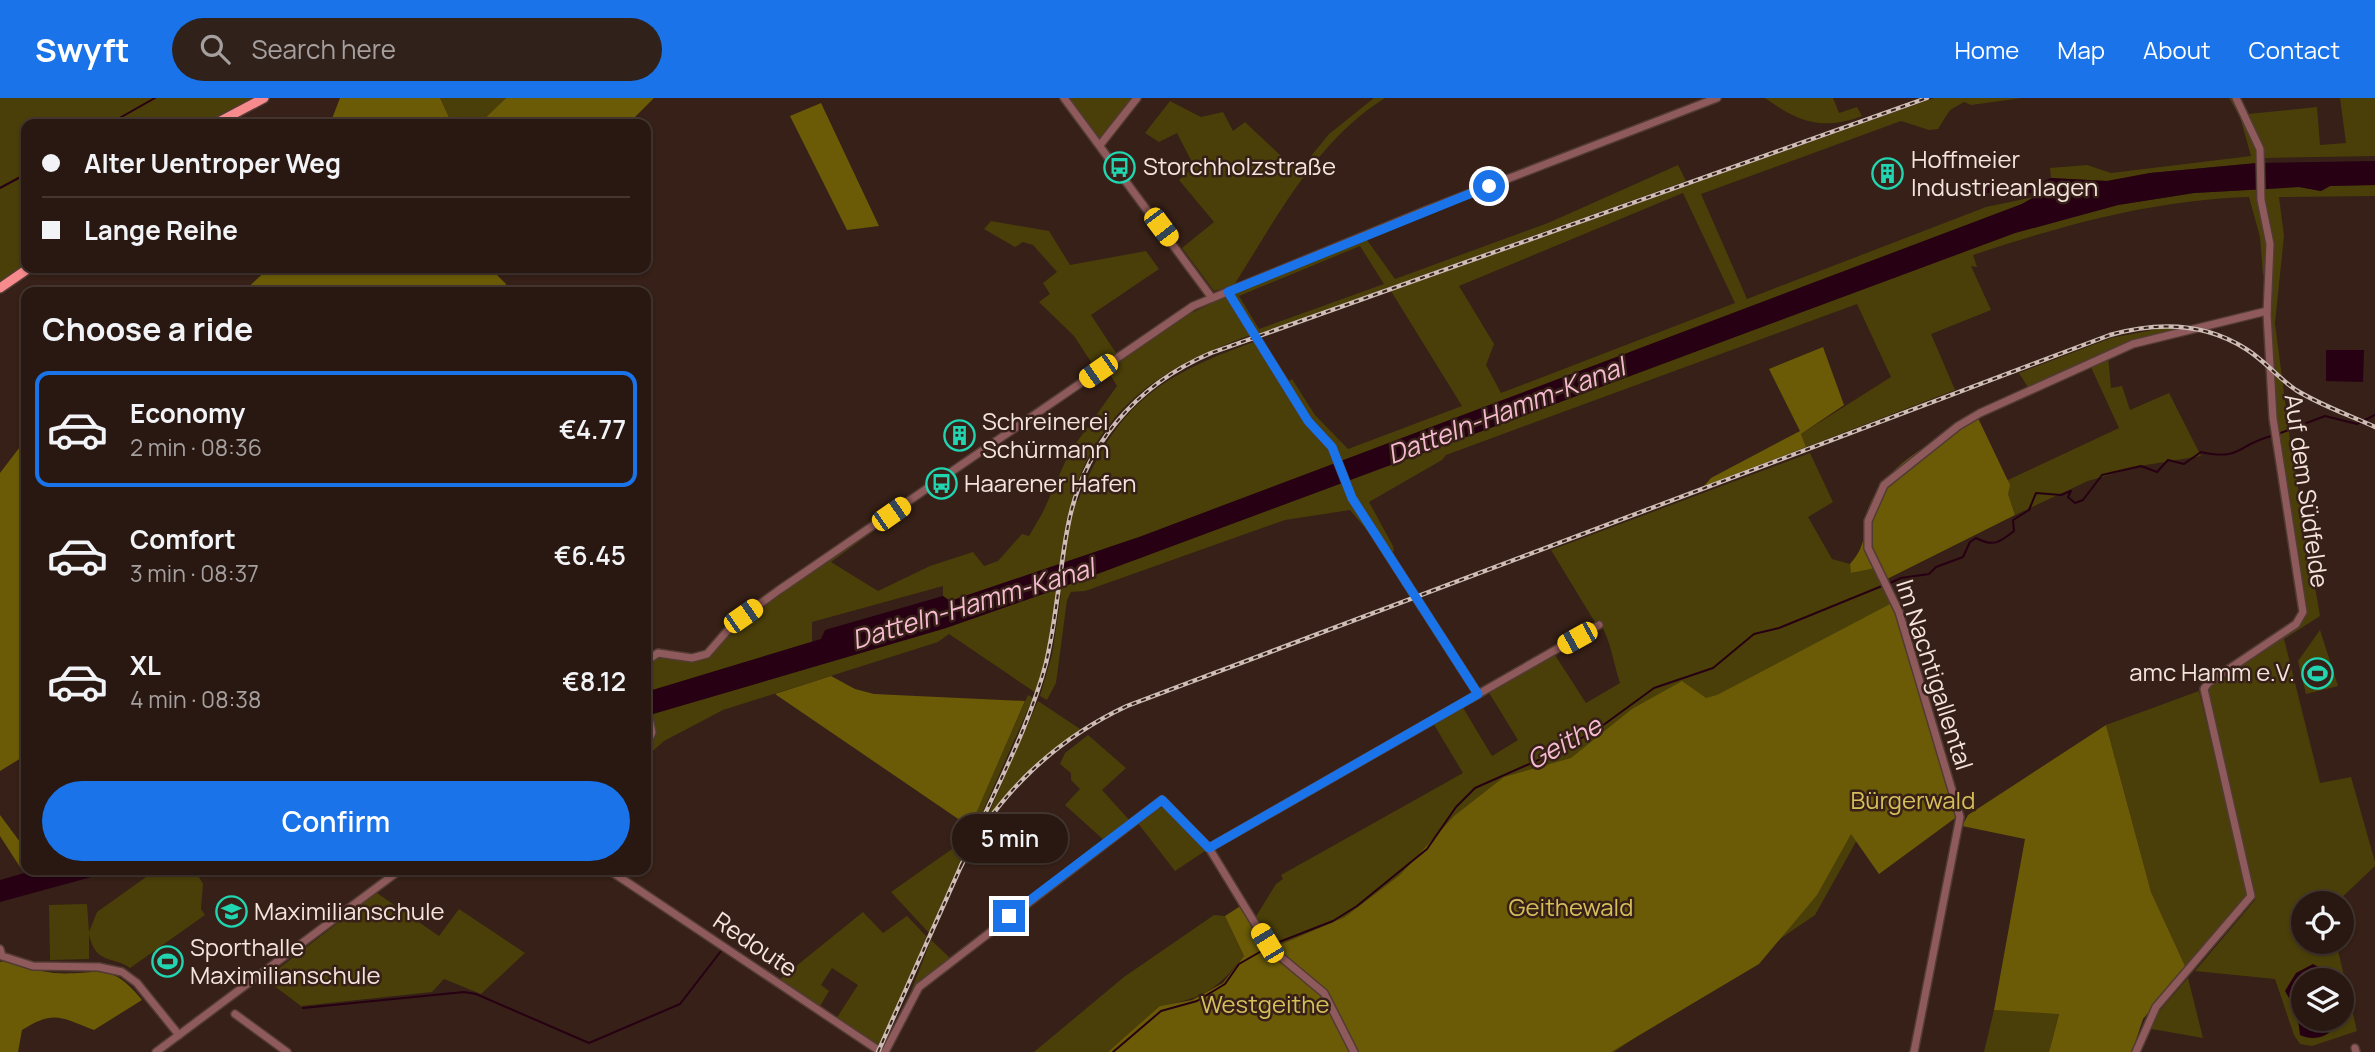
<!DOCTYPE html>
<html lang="en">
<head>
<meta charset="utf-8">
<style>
	body { margin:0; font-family:Manrope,sans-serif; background:#30211a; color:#f1f3f6; height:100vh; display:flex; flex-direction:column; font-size:26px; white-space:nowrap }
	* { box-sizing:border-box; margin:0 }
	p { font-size:23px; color:#a5a09f }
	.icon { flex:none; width:38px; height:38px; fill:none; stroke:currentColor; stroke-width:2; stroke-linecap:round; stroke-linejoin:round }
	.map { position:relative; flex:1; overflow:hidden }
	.drawer { position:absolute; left:21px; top:189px; width:630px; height:588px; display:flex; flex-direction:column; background:#281811; border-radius:14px; box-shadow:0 2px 5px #0004,0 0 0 2px #443731 }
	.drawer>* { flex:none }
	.guide { position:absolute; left:21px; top:21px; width:630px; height:154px; border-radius:14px; box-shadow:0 2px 5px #0004,0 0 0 2px #443731; display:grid; align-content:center; height:154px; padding:0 21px; background:#281811 }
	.tools { position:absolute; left:2291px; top:793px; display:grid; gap:14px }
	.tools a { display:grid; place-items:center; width:63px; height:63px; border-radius:50%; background:#281811; box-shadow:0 2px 5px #0004,0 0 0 2px #443731; font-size:35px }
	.end { position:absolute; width:32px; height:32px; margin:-16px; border:9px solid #1a73e8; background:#fff; box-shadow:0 0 0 4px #fff }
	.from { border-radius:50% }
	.bubble { position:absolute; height:49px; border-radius:24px; background:#281811; box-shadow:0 2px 5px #0004,0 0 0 2px #443731; font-size:23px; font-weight:600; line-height:49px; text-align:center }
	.car { position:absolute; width:21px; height:42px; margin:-21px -10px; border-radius:9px; box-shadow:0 0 5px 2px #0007; background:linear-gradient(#f5c518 24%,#345 0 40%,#f5c518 0 76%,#345 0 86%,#f5c518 0) }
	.guide b { display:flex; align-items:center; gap:24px; height:66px; font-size:26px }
	.guide b+b { border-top:2px solid #443731 }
	.guide i { width:18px; height:18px; background:#f1f3f6 }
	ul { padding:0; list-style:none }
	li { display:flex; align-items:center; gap:21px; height:116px; margin:0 14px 10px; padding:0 7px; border:4px solid transparent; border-radius:14px }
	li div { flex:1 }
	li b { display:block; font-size:26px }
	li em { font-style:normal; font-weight:600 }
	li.active { border-color:#1a73e8 }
	li>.icon { width:63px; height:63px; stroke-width:1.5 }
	h2 { padding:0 21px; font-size:32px; line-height:84px }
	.button { display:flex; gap:14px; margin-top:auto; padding:14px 21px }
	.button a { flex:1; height:80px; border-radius:42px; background:#1a73e8; color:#fff; font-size:28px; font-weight:600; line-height:80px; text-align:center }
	header { display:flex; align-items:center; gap:42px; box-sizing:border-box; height:98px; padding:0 35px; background:#1a73e8; color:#fff }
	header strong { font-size:33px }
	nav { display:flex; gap:38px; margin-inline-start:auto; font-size:24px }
	.search { width:490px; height:63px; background:#30211a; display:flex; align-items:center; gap:18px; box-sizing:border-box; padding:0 24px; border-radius:38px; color:#a5a09f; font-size:26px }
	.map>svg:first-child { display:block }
</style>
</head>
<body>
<header>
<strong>Swyft</strong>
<div class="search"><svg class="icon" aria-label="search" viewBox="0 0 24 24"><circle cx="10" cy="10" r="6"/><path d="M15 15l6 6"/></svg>Search here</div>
<nav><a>Home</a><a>Map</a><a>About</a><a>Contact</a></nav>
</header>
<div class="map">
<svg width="2375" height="954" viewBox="0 0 2375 954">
	<rect width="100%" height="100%" fill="#362017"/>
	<g fill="#4a3f09" fill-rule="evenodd">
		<polygon points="0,0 268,0 220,26 26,26 26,170 34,170 0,193"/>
		<polygon points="440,0 506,0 479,26 452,26"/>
		<polygon points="1069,0 1133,0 1101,42"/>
		<path d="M1374,0H1385C1316,43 1276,121 1234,187L1214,193L1182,150L1214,124L1179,82L1194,68L1177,35L1159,44L1145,35L1170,3L1201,19L1223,14L1233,33L1245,24L1298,74L1329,36Z"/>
		<path d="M1765,0H1833L1839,15L1857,9L1862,18C1823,33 1798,24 1765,0Z"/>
		<path d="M1934,0H2022L1971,7L1964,4L1950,12L1938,31L1929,32L1901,23L1701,96L1747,201L1986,109L2034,99L2022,106L1142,438L950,503L943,498V488L812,524V544L646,594V567C664,547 685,571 705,560C721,550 731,529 747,518C804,476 865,438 923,397L831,464L878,493L930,468L973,454L984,468L998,463L1022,436L1029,438L1043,414L1069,355L1117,288L1107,271L1185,218L1227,198L1251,237C1162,269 1098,309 1071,405L1078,403C1116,307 1160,277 1254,244L1284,286L1292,281L1315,317L1348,351L1462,308L1391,193ZM1683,95L1735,205L1501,295L1486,267L1494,246L1459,188Z"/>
		<polygon points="2229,0 2234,0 2257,48 2257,65 2150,75 2107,83 2051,80 2050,70 2087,67 2111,75 2251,58 2240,19"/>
		<polygon points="2340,0 2375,0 2375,58 2265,60 2248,16 2317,9 2320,47 2346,45"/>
		<path d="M1678,67L1686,83L1256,237L1233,196L1367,142L1395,181L1548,125ZM1360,148L1384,186L1259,231L1239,198Z"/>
		<path d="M2375,87V98L2279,99L2284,138L2275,225L2290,342L2320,518L2284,541L2320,685L2351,679L2375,764V768L2336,805H2303V844H2336L2357,933L2312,948L2300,946L2294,937L2275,881L2195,873L2255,802L2207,593L2211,586L2298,529L2305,516C2288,402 2266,290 2272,174L2263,177L2260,139L2249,99C2153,102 2064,127 1973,157L1977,169L1971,168L1991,212L1931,236L1955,292L1806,349L1801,336L1891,279L1857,206L1446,357L1442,362L1369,404L1393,448L1394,453L1388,457L1350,412L1285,422L1085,493L1071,494L1067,502L1056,585L1047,602L1040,598L1052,557L1061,497L1056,499L1047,555L1036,595L949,536L938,544L723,612L664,643L646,659L656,636L653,616L946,530L1046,495L2015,135L2118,107L2194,95L2299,89L2321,93L2330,88ZM2303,882H2342V920H2303Z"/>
		<polygon points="991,123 1049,133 1070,167 1146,153 1159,171 1091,217 1116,255 1095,270 1074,238 1039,204 1050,196 1043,185 1057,174 1033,147 1023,144 1015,149 984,131"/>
		<polygon points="2163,230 2182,231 2029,291 2019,275 2111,240"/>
		<polygon points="2108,258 2111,290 2122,288 2130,312 2169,295 2201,358 2140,368 2088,383 2015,417 2008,396 2008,382 2119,330 2090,267"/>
		<path d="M1810,355L1833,404L1808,419L1832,461L1850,466L1852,475L1875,469L1894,504L1857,742L1815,817L1614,954H1111L1120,944L1108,954H1034L1124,879L1214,817L1225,818L1244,858C1216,893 1203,900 1160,908C1223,908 1226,871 1273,844L1255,820L1276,786L1283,781L1281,777L1463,675L1433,625L1462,608L1492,658L1518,642L1488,593L1553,554L1586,605L1620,585C1613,564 1611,543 1600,525L1596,526L1551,452Z"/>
		<polygon points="2320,532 2338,588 2306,596 2298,563"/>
		<polygon points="2199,593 2248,798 2186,870 2151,794 2106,627"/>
		<polygon points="1028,597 1033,600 929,835 891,794 969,739 970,728"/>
		<polygon points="1038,603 1080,631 1009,694 981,733"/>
		<polygon points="1088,637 1126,670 1102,692 1131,724 1105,743 1065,707 1080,691 1071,682 1071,675 1060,666 1065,655"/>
		<polygon points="1159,709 1168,710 1208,751 1175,773 1137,724"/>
		<path d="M156,772L196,774L203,786L201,811L205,817L130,870C114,858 95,867 89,836V861L50,862L49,807L87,806L89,834L97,814Z"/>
		<polygon points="377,795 439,838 459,811 525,855 481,896 444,881 432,894 301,908 265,881 347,818 351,820 350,815"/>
		<polygon points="863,814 883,835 907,818 927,839 878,951 836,921 858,887 832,870 821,887 829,893 819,910 779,882"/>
		<polygon points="931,842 950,860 915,889 908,901"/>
		<polygon points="2188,880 2203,940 2146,930 2149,925"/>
		<polygon points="1994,912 2059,915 2049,954 1984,954"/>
	</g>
	<g fill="#6b5b07">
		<polygon points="340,0 440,0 452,26 330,26"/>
		<polygon points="506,0 654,0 633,21 614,26 479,26"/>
		<polygon points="821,5 879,128 847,132 790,18"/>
		<polygon points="269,170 490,170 506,186 504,194 243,194"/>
		<polygon points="1823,249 1844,307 1801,336 1806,349 1704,388 1711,380 1800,333 1769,271"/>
		<path d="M1977,318L2010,387L2008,396L2015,417L1883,483L1875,470L1851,475L1850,466C1872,441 1859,430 1870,406C1889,363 1939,341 1977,318Z"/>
		<polygon points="26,341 26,657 0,673 0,375"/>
		<polygon points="1894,504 1958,718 1879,776 1851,736 1817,797 1759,866 1611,954 1108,954 1160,908 1192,902 1223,885 1244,858 1225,818 1242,807 1268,852 1345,819 1400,777 1454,718 1504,679 1571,660 1632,611 1682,583 1706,600 1717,597"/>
		<polygon points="831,578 855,591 874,596 1025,603 970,729 775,596"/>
		<polygon points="2106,627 2151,794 2186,870 2143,921 2132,954 2049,954 2059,916 1994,912 2025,741 1962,728 1968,717"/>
		<polygon points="0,717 26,752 26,767 20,769 0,738"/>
		<path d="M5,863C21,868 37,873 54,875C98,878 109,861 142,902L94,932C60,919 54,912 22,932L18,954H0V864Z"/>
	</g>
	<g fill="#270013">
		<polygon points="2375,63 2375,87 2330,88 2321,93 2299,89 2194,95 2118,107 2015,135 1046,495 946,530 646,618 646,594 821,541 825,532 943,498 950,503 1142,438 2022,106 2034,99 2034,95 1983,95 1984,87 2034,87 2051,80 2107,83 2150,75 2257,65"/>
		<polygon points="2326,252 2364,252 2363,284 2326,283"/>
		<polygon points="35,772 117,772 0,804 0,782"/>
		<path d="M2313,866L2322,871L2325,882H2303V920L2332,921L2334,929C2327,940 2312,943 2300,937L2297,914L2285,893L2296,875Z"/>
	</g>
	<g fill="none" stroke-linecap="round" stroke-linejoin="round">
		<g stroke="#270013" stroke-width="2">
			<polyline points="109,26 155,0"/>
			<polyline points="0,90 26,76"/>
			<polyline points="2278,336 2325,318 2357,326 2375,317"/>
			<path d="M1888,486L1901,480L1929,476L1936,469L1963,459L1970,444L1976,440C1993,449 1999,445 2014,433L2013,422L2029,412L2036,395L2061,397L2071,393L2068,399L2075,405L2083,402L2102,377L2141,368L2157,374L2168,362L2184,366L2201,354C2241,363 2237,347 2271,338"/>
			<polyline points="1274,846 1333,823 1357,808 1427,751 1456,709 1475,690 1561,652 1602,628 1654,590 1713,570 1754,536 1779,530 1882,488"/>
			<polyline points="303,910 464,894 476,896 589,945 680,906 721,853"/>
			<polyline points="1113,954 1161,913 1197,903 1225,886 1239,866 1265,851"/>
		</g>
		<defs>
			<g id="minor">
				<polyline points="1064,0 1212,200"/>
				<polyline points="1100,47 1137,0"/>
				<polyline points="1228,194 1308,323 1332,349 1352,400 1478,596"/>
				<polyline points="646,563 658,555 692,560 707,556 735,524 779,492 1193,208 1424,113 1717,0"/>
				<polyline points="646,607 652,634 646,648"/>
				<polyline points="1209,750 1599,527"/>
				<polyline points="609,772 881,954"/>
				<polyline points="0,851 2,858 33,868 99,869 122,874 137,885 179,937"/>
				<polyline points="235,916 287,954"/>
				<polyline points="2355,950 2356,954"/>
				<polyline points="156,954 400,772"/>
				<polyline points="885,954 919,889 1162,702 1209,750 1270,850 1324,895 1354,954"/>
				<polyline points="1914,954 1960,719 1899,514 1868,450 1868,423 1884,387 1958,328 1980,315 2133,246 2267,213"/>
				<polyline points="2136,954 2156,909 2251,798 2204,591 2208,585 2296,526 2303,514 2273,320 2267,216 2270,146 2261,102 2260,51 2236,0"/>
			</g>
			<g id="major">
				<polyline points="215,26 264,0"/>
				<polyline points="0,190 29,170"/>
			</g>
		</defs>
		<use href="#minor" stroke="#513b33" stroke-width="10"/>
		<use href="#major" stroke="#513b33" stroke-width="12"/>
		<use href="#minor" stroke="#8f5a5b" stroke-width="7"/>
		<use href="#major" stroke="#f78a8d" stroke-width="9"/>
		<defs>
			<g id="rail">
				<path d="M984,718C1007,668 1032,618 1046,565C1057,520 1059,473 1068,428C1083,348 1136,287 1211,255L1927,0"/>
				<path d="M961,768C996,697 1056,641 1127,608L2110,237C2156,224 2204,224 2246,251C2264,262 2278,280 2296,292C2320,307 2349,317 2375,329"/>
				<polyline points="878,954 965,759"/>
			</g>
		</defs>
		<use href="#rail" stroke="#cebdb6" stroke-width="4.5"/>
		<use href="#rail" stroke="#362017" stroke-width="2" stroke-dasharray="5" stroke-linecap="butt"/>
	</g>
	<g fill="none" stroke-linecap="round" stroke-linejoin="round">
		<polyline stroke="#1a73e8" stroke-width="9" points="1009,818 1162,702 1209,750 1478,596 1352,400 1332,349 1308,323 1228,194 1489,88"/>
	</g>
	<defs>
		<symbol id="bus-ring" viewBox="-11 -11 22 22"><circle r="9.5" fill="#362017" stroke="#20d5b0" stroke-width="1.5"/><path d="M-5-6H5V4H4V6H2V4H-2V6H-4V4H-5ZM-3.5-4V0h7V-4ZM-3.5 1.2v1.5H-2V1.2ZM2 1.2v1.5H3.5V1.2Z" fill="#20d5b0"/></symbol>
		<symbol id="building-ring" viewBox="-11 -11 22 22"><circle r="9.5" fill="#362017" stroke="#20d5b0" stroke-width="1.5"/><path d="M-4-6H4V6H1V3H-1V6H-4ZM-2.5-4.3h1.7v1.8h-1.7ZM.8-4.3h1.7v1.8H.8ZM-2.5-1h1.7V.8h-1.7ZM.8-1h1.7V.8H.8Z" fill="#20d5b0"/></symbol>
		<symbol id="stadium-ring" viewBox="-11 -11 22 22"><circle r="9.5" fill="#362017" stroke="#20d5b0" stroke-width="1.5"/><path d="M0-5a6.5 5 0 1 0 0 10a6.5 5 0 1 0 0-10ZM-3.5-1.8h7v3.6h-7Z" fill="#20d5b0"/></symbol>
		<symbol id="school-ring" viewBox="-11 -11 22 22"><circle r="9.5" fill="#362017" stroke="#20d5b0" stroke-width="1.5"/><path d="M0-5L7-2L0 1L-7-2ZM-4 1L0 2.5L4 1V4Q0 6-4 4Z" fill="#20d5b0"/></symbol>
	</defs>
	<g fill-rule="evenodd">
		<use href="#bus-ring" x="1102" y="52" width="35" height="35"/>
		<use href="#building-ring" x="1870" y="58" width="35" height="35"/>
		<use href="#building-ring" x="942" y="320" width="35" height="35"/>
		<use href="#bus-ring" x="924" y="368" width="35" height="35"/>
		<use href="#stadium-ring" x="2300" y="558" width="35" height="35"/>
		<use href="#school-ring" x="214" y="796" width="35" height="35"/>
		<use href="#stadium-ring" x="150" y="846" width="35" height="35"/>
	</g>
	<g text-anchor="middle" stroke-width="5" stroke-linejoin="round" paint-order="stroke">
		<g font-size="24" fill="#f4e4dd" stroke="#362017" text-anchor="start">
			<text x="1911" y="70">Hoffmeier<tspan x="1911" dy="28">Industrieanlagen</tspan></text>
			<text x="1143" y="77">Storchholzstraße</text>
			<text x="982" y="332">Schreinerei<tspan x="982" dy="28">Schürmann</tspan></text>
			<text x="964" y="394">Haarener Hafen</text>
			<text x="2295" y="583" text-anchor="end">amc Hamm e.V.</text>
			<text x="254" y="822">Maximilianschule</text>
			<text x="190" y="858">Sporthalle<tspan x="190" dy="28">Maximilianschule</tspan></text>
		</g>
		<g font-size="24" fill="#f4e4dd" stroke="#362017">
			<text transform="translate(2306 393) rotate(82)" y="8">Auf dem Südfelde</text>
			<text transform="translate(1934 577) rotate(72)" y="8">Im Nachtigallental</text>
			<text transform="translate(755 847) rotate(34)" y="8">Redoute</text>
		</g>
		<g font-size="24" fill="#d6bf59" stroke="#362017">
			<text x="1913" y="711">Bürgerwald</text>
			<text x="1571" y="818">Geithewald</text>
			<text x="1265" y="915">Westgeithe</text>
		</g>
		<g font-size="26" font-style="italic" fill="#f6bad2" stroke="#362017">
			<text transform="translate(1506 313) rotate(-21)" y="9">Datteln-Hamm-Kanal</text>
			<text transform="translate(973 506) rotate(-17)" y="9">Datteln-Hamm-Kanal</text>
			<text transform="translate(1564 645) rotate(-29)" y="9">Geithe</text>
		</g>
	</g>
</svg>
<div class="tools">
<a><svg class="icon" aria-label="locate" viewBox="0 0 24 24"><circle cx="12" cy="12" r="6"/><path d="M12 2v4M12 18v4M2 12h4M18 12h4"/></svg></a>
<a><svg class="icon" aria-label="layers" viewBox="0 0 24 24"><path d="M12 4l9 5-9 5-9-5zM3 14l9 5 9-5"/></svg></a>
</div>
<i class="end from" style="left:1489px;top:88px"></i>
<i class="end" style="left:1009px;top:818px"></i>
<div class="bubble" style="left:952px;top:716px;width:116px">5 min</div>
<i class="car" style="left:1161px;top:129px;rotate:143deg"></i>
<i class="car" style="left:1098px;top:273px;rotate:235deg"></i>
<i class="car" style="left:891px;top:416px;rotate:55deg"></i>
<i class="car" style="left:743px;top:518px;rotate:55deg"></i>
<i class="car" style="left:1577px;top:540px;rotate:241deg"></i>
<i class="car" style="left:1267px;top:845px;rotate:329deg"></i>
<div class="guide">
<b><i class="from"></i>Alter Uentroper Weg</b>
<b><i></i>Lange Reihe</b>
</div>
<section class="drawer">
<h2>Choose a ride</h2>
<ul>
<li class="active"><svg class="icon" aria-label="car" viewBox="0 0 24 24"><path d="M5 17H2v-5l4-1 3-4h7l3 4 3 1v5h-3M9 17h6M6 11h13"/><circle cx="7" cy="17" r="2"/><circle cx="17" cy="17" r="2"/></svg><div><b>Economy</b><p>2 min · 08:36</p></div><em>€4.77</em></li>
<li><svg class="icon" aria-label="car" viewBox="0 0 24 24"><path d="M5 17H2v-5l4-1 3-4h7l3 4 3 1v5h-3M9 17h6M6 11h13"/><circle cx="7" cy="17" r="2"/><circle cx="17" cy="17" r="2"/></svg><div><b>Comfort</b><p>3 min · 08:37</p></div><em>€6.45</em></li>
<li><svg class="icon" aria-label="car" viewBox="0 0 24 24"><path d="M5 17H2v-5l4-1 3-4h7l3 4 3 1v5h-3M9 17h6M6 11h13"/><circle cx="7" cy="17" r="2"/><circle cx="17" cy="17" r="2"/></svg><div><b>XL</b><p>4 min · 08:38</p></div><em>€8.12</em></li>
</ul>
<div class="button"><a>Confirm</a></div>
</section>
</div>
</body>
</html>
